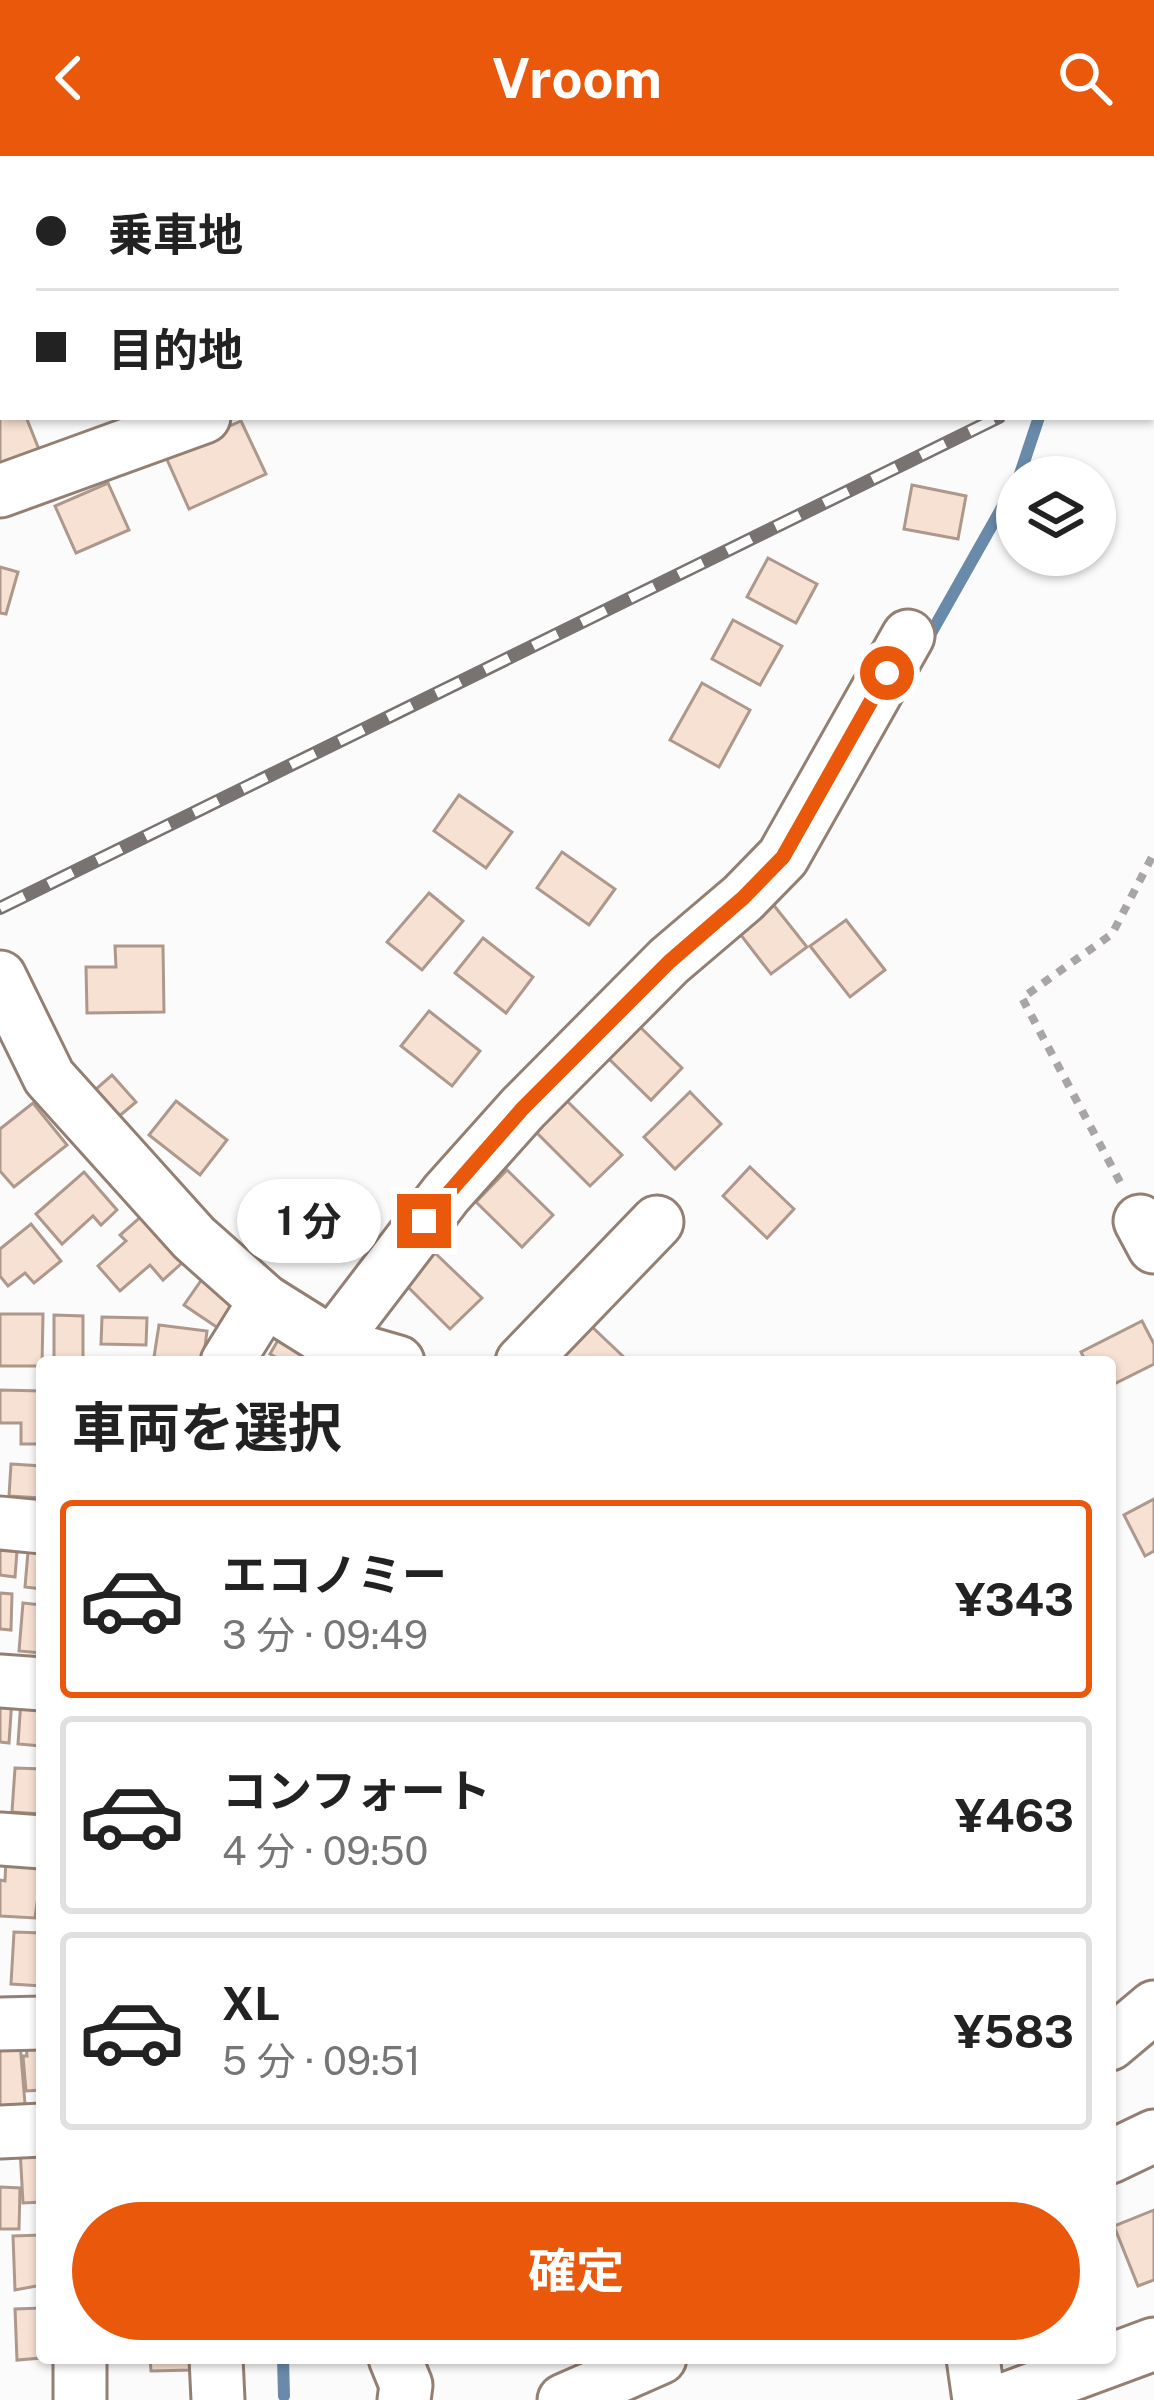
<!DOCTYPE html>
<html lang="ja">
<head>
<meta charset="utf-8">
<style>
	body { margin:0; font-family:"Public Sans","Noto Sans JP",sans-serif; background:#f6f6f6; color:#222; height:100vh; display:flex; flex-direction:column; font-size:45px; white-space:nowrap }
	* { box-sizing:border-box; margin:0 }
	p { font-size:39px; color:#767676 }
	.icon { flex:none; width:66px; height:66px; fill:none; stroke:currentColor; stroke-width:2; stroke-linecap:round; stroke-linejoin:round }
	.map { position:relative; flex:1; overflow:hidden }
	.sheet { position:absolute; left:36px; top:1200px; width:1080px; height:1008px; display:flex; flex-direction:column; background:#fff; border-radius:12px; box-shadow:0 3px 9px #0004 }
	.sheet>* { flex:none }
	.hud { position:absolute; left:0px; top:0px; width:1155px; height:264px; box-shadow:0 3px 9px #0004; display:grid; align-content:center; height:264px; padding:0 36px; background:#fff }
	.fabs { position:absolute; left:996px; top:300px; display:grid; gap:24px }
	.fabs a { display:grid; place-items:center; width:120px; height:120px; border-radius:50%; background:#fff; box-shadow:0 3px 9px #0004; font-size:60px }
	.end { position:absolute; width:54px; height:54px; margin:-27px; border:15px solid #ea580c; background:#fff; box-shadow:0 0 0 6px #fff }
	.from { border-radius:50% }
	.bubble { position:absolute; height:84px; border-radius:42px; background:#fff; box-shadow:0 3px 9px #0004; font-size:39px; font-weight:700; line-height:84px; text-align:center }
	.hud b { display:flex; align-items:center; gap:42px; height:114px; font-size:45px }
	.hud b+b { border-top:3px solid #e0e0e0 }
	.hud i { width:30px; height:30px; background:#222 }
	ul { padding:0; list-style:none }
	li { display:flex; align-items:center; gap:36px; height:198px; margin:0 24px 18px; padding:0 12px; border:6px solid #e0e0e0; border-radius:12px }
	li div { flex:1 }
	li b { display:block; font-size:45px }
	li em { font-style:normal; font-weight:700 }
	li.current { border-color:#ea580c }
	li>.icon { width:108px; height:108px; stroke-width:1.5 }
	h2 { padding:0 36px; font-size:54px; line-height:144px }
	.button { display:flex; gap:24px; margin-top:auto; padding:24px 36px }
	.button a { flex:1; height:138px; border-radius:72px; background:#ea580c; color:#fff; font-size:48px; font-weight:700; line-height:138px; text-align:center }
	header { display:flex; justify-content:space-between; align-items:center; height:156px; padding:0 36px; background:#ea580c; color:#fff; font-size:54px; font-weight:700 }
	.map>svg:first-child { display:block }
</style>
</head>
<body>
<header><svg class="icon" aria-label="back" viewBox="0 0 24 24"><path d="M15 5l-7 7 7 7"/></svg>Vroom<svg class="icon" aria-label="search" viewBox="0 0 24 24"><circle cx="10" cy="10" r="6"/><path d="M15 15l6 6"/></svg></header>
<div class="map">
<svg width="1154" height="2244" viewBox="0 0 1154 2244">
	<rect width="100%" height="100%" fill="#fbfbfb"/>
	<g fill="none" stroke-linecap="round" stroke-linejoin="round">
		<g stroke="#6a8aa9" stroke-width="12">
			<polyline points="956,3 956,0"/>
			<polyline points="1019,321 1039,261"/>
			<polyline points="926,486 1017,325"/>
			<polyline points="283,2202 284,2240"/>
		</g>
	</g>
	<g fill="#f7e1d3" stroke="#ad988b" stroke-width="3">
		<polygon points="0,260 26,261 40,296 0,311"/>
		<polygon points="241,265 266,318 189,353 165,299"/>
		<polygon points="108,327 129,374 76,397 55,350"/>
		<polygon points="912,329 966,340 958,383 904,373"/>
		<polygon points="768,402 817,428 796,467 747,441"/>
		<polygon points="0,411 18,416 6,458 0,457"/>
		<polygon points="733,464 782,490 760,529 712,503"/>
		<polygon points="702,527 750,554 719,611 670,584"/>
		<polygon points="459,639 512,676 486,712 434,675"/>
		<polygon points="562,696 615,733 589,769 537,732"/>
		<polygon points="429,737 463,765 422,814 387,786"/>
		<polygon points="772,747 807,791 771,818 737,774"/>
		<polygon points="846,764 885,814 850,841 810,790"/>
		<polygon points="483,782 533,821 506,857 455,817"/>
		<polygon points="115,790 163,790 164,856 87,857 86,811 116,811"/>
		<polygon points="429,855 480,895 452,930 401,890"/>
		<polygon points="636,867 682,912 651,944 605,899"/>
		<polygon points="112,919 136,946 110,968 87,941"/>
		<polygon points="690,936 721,968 675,1013 644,981"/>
		<polygon points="565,943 622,999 590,1030 534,974"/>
		<polygon points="176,945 227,984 200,1019 149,979"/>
		<polygon points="33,947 67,989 14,1031 0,1015 0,973"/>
		<polygon points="750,1011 794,1053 767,1082 723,1040"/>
		<polygon points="507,1014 553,1059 522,1091 476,1046"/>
		<polygon points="84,1016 117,1054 101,1069 93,1060 62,1088 36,1058"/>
		<polygon points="283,1028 334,1068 307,1102 256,1063"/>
		<polygon points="145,1057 161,1075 157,1079 182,1107 163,1124 150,1109 120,1135 98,1110 126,1085 120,1079"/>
		<polygon points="31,1068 61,1105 34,1127 25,1117 8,1130 0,1120 0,1093"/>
		<polygon points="435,1097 482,1142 450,1173 405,1128"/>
		<polygon points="207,1116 241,1139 218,1172 184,1149"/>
		<polygon points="0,1158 43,1158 42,1210 0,1210"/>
		<polygon points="54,1159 83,1160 83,1206 54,1206"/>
		<polygon points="102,1161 147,1162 146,1189 101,1188"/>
		<polygon points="1142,1165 1154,1188 1154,1208 1110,1230 1110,1206 1086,1206 1081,1196"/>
		<polygon points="589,1168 629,1206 565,1206 558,1199"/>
		<polygon points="159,1169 207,1175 203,1206 154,1201"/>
		<polygon points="284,1174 324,1206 285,1206 270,1198"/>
		<polygon points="0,1234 42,1235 42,1288 21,1288 21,1267 0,1267"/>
		<polygon points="11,1308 42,1310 42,1342 9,1340"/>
		<polygon points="1154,1343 1154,1395 1145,1400 1124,1359"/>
		<polygon points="0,1380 18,1382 15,1421 0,1419"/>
		<polygon points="29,1384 42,1385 42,1433 25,1431"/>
		<polygon points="0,1437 12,1438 11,1474 0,1473"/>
		<polygon points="23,1447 42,1449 42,1497 19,1495"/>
		<polygon points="0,1541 12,1542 9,1587 0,1586"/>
		<polygon points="21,1544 42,1545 42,1590 18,1588"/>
		<polygon points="15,1612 42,1613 42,1658 12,1656"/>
		<polygon points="6,1703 42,1711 35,1762 0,1760 0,1724 5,1725"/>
		<polygon points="14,1776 42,1777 42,1830 11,1828"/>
		<polygon points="20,1887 25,1948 0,1950 0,1888"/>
		<polygon points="42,1888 42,1934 26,1935 23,1900 27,1900 26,1889"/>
		<polygon points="42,1992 42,2046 23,2047 20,1993"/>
		<polygon points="0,2031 20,2032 19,2073 0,2073"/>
		<polygon points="1154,2054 1154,2124 1138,2130 1114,2070"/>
		<polygon points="42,2079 42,2129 15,2134 13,2080"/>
		<polygon points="42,2152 41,2202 17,2204 15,2153"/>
		<polygon points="150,2202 193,2202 193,2214 151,2215"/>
	</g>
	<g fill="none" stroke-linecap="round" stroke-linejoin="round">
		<defs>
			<g id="minor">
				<polyline points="0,335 204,261"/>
				<polyline points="0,821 49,921 194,1082 265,1145 332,1187 398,1206"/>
				<polyline points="1140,1065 1154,1091"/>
				<polyline points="332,1187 446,1038 523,952 669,805 743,742 783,701 908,480"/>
				<polyline points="227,1206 265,1145"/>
				<polyline points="522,1206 657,1066"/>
				<polyline points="0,1367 42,1371"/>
				<polyline points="0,1525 42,1528"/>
				<polyline points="0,1683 42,1686"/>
				<polyline points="0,1868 42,1867"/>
				<polyline points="1110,1888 1154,1851"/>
				<polyline points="0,1976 42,1974"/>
				<polyline points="1110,2001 1154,1980"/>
				<polyline points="216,2202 218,2244"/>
				<polyline points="395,2202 406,2229 404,2244"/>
				<polyline points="973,2202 979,2244"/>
				<polyline points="80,2244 80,2202"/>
				<polyline points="564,2244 660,2202"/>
				<polyline points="1003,2244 1154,2188"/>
			</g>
		</defs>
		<use href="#minor" stroke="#947f73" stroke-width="57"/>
		<g stroke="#a8a5a4" stroke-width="8" stroke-dasharray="9 9" stroke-linecap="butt">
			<polyline points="342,3 343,0"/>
			<polyline points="1120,1026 1022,842 1112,778 1154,697"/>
		</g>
		<use href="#minor" stroke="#fff" stroke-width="51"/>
		<defs>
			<g id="rail">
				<polyline points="1152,186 1154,185"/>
				<polyline points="0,752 999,261"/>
			</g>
		</defs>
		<use href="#rail" stroke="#787371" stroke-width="14"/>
		<use href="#rail" stroke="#fff" stroke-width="9" stroke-dasharray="27" stroke-linecap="butt"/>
	</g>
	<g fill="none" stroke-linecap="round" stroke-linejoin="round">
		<polyline stroke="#ea580c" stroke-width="15" points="424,1065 523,952 669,806 743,742 783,701 887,517"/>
	</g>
</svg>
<div class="fabs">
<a><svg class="icon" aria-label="layers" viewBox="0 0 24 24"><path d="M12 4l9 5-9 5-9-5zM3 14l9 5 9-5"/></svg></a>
</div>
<i class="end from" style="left:887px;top:517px"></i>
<i class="end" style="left:424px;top:1065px"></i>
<div class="bubble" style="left:237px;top:1023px;width:144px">1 分</div>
<div class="hud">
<b><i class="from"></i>乗車地</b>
<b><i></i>目的地</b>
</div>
<section class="sheet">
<h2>車両を選択</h2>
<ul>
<li class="current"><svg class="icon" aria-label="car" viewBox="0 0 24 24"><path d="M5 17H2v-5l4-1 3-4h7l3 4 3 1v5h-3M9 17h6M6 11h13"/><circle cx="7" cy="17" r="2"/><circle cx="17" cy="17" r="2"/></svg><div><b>エコノミー</b><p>3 分 · 09:49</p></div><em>¥343</em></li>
<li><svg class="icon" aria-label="car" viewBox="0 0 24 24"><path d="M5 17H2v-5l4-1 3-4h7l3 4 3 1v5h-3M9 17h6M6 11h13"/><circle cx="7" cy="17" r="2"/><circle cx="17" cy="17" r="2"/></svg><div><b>コンフォート</b><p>4 分 · 09:50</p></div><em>¥463</em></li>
<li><svg class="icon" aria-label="car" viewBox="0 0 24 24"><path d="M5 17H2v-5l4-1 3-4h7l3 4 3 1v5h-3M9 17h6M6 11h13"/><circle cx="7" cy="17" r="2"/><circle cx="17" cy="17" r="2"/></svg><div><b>XL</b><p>5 分 · 09:51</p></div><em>¥583</em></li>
</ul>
<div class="button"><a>確定</a></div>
</section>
</div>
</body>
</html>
